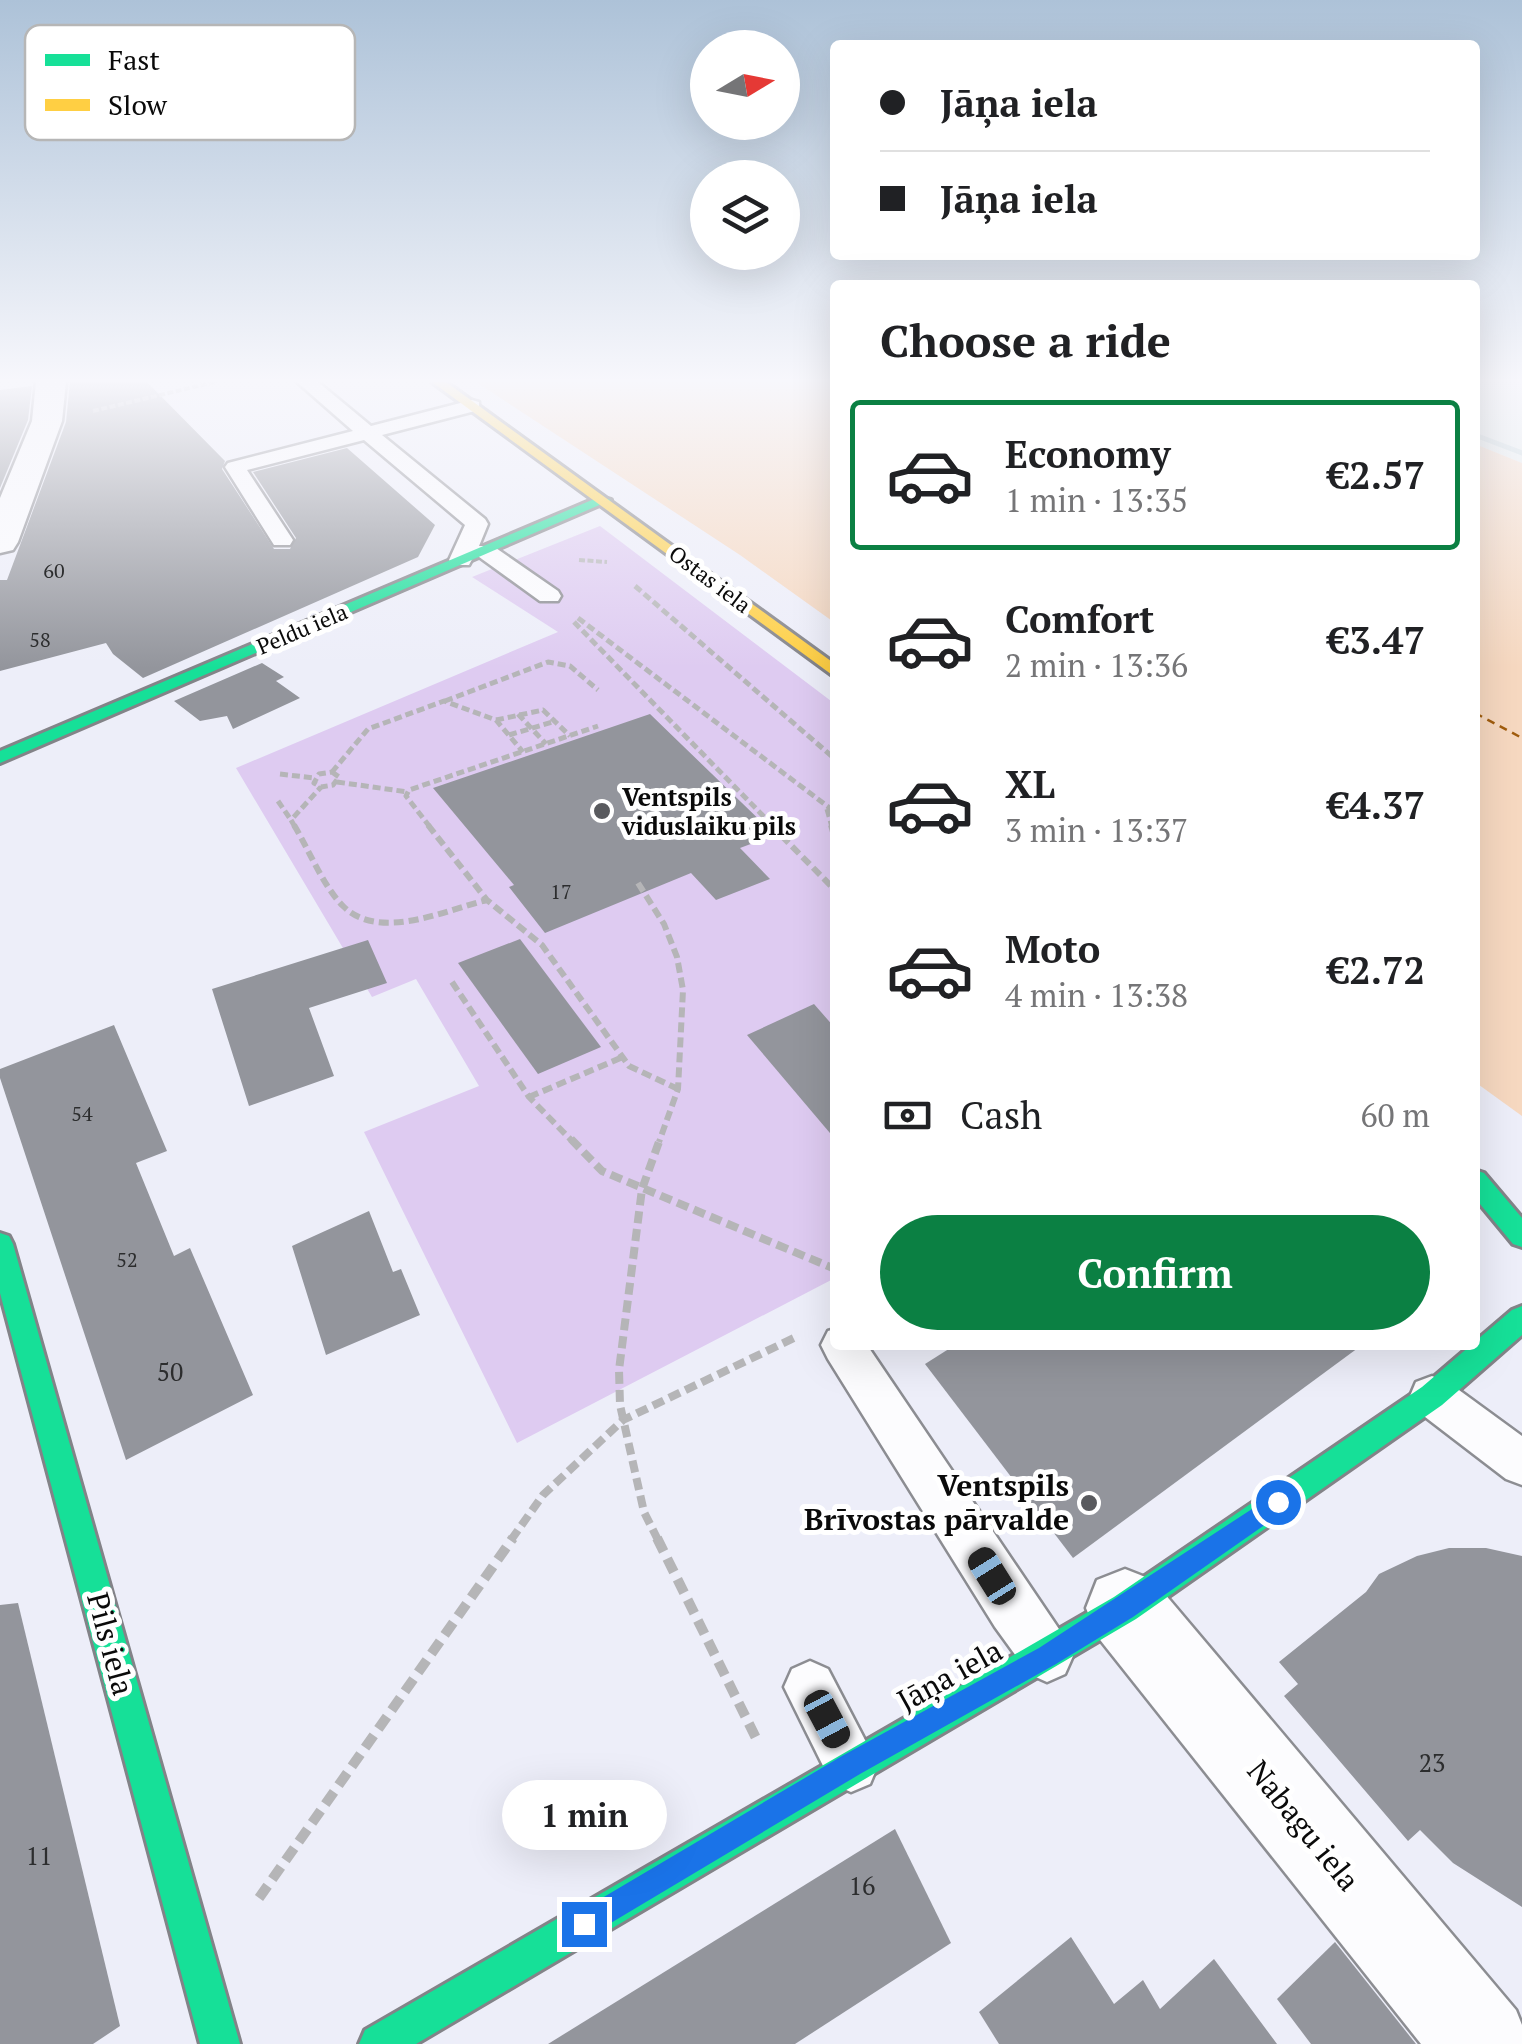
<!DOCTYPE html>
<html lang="en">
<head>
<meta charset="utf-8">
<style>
	body { margin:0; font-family:"PT Serif",serif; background:#f2f2f2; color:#202124; height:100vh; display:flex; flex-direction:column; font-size:38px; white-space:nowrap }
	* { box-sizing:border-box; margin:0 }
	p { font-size:32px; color:#757577 }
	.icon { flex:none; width:55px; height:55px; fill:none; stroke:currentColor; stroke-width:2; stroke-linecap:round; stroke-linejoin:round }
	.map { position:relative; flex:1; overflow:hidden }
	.panel { position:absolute; left:830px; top:280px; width:650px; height:1070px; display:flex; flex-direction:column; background:#fff; border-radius:10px; box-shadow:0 10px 40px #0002 }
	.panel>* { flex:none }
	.banner { position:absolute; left:830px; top:40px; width:650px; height:220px; border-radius:10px; box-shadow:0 10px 40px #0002; display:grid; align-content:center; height:220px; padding:0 50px; background:#fff }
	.needle { width:65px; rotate:80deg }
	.controls { position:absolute; left:690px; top:30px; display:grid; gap:20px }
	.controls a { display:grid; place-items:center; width:110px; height:110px; border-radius:50%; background:#fff; box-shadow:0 10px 40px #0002; font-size:50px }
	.end { position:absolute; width:45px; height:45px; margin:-22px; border:12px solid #1a73e8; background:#fff; box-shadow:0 0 0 5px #fff }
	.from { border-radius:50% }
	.bubble { position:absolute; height:70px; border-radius:35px; background:#fff; box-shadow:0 10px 40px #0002; font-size:32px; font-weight:700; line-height:70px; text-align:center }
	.car { position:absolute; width:30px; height:60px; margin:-30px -15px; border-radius:12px; box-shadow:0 0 8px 2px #0007; background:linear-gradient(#222 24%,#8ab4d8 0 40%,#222 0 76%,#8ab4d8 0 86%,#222 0) }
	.banner b { display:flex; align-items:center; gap:35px; height:95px; font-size:38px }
	.banner b+b { border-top:2px solid #e0e0e0 }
	.banner i { width:25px; height:25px; background:#202124 }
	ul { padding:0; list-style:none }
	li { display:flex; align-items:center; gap:30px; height:150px; margin:0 20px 15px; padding:0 30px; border:5px solid transparent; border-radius:10px }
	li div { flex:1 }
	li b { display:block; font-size:38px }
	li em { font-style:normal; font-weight:700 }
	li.current { border-color:#0b8043 }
	li>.icon { width:90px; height:90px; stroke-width:1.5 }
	h2 { padding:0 50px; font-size:45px; line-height:120px }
	.pay { display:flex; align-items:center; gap:25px; height:110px; padding:0 50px; font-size:38px }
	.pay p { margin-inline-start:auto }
	.cta { display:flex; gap:20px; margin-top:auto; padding:20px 50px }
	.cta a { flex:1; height:115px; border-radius:60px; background:#0b8043; color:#fff; font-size:40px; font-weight:700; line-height:115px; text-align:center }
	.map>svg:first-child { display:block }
</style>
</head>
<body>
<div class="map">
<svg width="1522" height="2044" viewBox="0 0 1522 2044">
	<rect width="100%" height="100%" fill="#edeef9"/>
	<polygon fill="#e4ecea" points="1475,382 1522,382 1522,463 1475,444"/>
	<polygon fill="#decbf1" points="600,526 835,704 835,1278 517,1443 364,1132 479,1086 416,979 372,997 236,768 558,632 472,577"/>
	<g fill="#f6d8c0">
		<polygon points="476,382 835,382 835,623 740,555"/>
		<polygon points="1475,444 1522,463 1522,1116 1475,1082"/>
	</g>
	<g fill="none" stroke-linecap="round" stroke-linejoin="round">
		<polyline stroke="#a15d0e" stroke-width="2.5" stroke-dasharray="8 6" stroke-linecap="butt" points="1475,713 1522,738"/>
	</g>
	<g fill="#93959c">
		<polygon points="70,382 147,382 225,461 222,469 274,549 290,549 296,538 253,472 347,448 435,525 418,557 143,678 113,654 106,643 0,671 0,580 7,580 66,422"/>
		<polygon points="32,386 28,420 0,488 0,390"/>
		<polygon points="262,663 284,677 276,681 300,698 233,729 227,716 200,721 174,701"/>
		<polygon points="650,714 775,835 740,848 770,879 716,900 691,873 545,933 509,887 514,885 433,788"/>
		<polygon points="520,939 601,1047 538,1074 458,963"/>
		<polygon points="368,940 387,983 309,1008 334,1076 249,1106 212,989"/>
		<polygon points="814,1004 835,1028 835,1139 747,1035"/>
		<polygon points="114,1025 167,1151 136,1163 174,1256 190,1248 253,1395 126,1460 0,1078 0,1069"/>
		<polygon points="369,1211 393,1272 401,1269 420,1315 326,1355 292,1246"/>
		<polygon points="955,1345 1362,1345 1073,1558 925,1364"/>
		<polygon points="1449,1548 1486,1548 1522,1556 1522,1907 1453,1863 1420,1830 1408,1841 1284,1696 1298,1684 1279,1662 1366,1592 1379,1574 1417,1556"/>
		<polygon points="18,1603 120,2026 93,2044 0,2044 0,1605"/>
		<polygon points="895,1829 951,1943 795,2044 548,2044"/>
		<polygon points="1071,1937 1114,2004 1143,1980 1160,2009 1214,1959 1277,2044 999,2044 979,2012"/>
		<polygon points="1335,1942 1416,2044 1311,2044 1277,1999"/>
	</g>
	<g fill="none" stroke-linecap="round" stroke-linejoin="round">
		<defs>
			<g id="lane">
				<polygon points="297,382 318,382 371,426 472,400 479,402 479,410 382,435 485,519 488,524 479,546 493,546 558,591 561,596 558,601 540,601 475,554 469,565 453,565 449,560 465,525 364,440 247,470 293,540 290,545 274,545 225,467 228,463 353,431"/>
				<polygon points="835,1329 835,1345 867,1345 1065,1638 1073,1656 1065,1674 1047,1682 1029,1674 995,1627 828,1359 821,1345 828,1331"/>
				<polygon points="1432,1376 1448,1382 1522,1436 1522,1485 1506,1479 1416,1410 1410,1396 1416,1382"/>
				<polygon points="810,1661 828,1669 878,1765 870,1784 851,1792 832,1784 784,1687 792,1669"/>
			</g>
			<g id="street">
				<polygon points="36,382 66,382 62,421 18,542 13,550 0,553 0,498 32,421"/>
				<polygon points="1125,1569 1153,1580 1516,2010 1522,2025 1522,2044 1421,2044 1097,1636 1086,1608 1097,1580"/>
			</g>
			<g id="fast">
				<polygon points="599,497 611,500 0,763 0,751"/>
				<polygon points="1475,1170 1484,1173 1522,1218 1522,1247 1513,1244 1475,1198"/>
				<polygon points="0,1233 9,1236 13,1244 240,2044 200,2044 0,1293"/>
				<polygon points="1522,1306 1522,1335 1442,1405 1136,1619 416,2044 359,2044 365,2030 1114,1597 1422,1387 1512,1310"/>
			</g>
			<polygon id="slow" points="432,382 446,382 835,664 835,677"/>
		</defs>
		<use href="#lane" stroke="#8c8d92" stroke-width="5"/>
		<use href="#street" stroke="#8c8d92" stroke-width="5"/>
		<use href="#fast" stroke="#838388" stroke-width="6"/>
		<use href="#slow" stroke="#838388" stroke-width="6"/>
		<g stroke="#b5b5b7" stroke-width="4" stroke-dasharray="6 2.5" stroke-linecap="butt">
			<polyline points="93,411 215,382"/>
			<polyline points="579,560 607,562"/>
		</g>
		<g stroke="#b5b5b7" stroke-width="5" stroke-dasharray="8 4" stroke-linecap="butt">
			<polyline points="635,586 835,759"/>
			<polyline points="578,618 835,812"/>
			<polyline points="574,622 774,827"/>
			<polyline points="445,701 548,662 570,666 598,690"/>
			<polyline points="518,714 546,744"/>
			<polyline points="496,720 543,710 570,736"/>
			<polyline points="509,735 556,721"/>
			<polyline points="332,772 368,729 444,701 496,720 523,752"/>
			<polygon points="332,772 339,777 333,785 321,787 314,783 319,774"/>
			<polyline points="280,774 314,778"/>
			<polyline points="337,782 408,792"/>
			<polyline points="278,801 291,820"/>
			<polyline points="827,809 832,827"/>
			<polyline points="295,827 291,820 321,787"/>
			<polyline points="430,827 406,796 409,790 598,726"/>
		</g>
		<g stroke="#b5b5b7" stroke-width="6" stroke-dasharray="10 5" stroke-linecap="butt">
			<path d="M294,825C309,850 323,886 343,906C379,942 446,910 487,900"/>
			<polyline points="428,825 487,900 542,945 629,1066 678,1089"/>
			<polyline points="771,825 835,890"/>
			<polyline points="831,825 835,839"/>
			<polyline points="638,883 664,924 677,957 683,990 678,1089 659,1142"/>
			<polyline points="452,982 529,1097 573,1142"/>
			<polyline points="529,1097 623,1057"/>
		</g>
		<g stroke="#b5b5b7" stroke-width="8" stroke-dasharray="12 6" stroke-linecap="butt">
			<polyline points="571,1139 602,1171 835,1269"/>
			<polyline points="511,1540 543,1495 623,1420 794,1338"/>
			<polyline points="658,1540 644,1512 620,1405 619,1370 642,1189 660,1139"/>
		</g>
		<g stroke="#b5b5b7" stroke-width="10" stroke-dasharray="15 8" stroke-linecap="butt">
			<polyline points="657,1538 757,1740"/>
			<polyline points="259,1898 513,1538"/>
		</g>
		<use href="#lane" fill="#fcfcfe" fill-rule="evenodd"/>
		<use href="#street" fill="#fcfcfe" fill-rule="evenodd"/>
		<use href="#fast" fill="#16e098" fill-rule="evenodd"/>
		<use href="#slow" fill="#ffcf43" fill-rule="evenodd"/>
		<polyline stroke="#c1d4d7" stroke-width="5" points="1475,435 1522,453"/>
	</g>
	<linearGradient id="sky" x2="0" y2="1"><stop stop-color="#adc2d8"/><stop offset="0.57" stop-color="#f7f7fc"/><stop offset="1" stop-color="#f7f7fc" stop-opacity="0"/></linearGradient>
	<rect width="1522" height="668" fill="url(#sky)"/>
	<polygon fill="#1a73e8" points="1278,1492 1286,1495 1289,1502 1286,1510 1133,1617 1056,1664 860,1774 594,1933 584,1937 575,1933 571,1924 575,1914 842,1756 1039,1648"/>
	<g fill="#595a5e" stroke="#fff" stroke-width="4">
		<circle cx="602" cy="811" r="10"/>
		<circle cx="1089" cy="1503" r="10"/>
	</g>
	<g text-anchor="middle" stroke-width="10" stroke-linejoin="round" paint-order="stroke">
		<g font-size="20" fill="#2c2d2e">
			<text x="54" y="578">60</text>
			<text x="40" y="647">58</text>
			<text x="561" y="899">17</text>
			<text x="82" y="1121">54</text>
			<text x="127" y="1267">52</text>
		</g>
		<g font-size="22" fill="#0a0a0a" stroke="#fff">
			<text transform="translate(710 579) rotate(37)" y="8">Ostas iela</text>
			<text transform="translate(302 629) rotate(-23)" y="8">Peldu iela</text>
		</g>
		<g font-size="25" font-weight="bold" fill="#0a0a0a" stroke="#fff" text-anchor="start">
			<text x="622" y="806">Ventspils<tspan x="622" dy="29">viduslaiku pils</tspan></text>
		</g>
		<g font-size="25" fill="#2c2d2e">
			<text x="170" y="1381">50</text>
			<text x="1432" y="1772">23</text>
			<text x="39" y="1865">11</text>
			<text x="862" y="1895">16</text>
		</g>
		<g font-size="30" font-weight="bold" fill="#0a0a0a" stroke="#fff" text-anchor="end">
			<text x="1069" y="1496">Ventspils<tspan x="1069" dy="34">Brīvostas pārvalde</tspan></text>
		</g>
		<g font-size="30" fill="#0a0a0a" stroke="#fff">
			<text transform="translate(110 1644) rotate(75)" y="10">Pils iela</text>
			<text transform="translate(950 1676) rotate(-29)" y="10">Jāņa iela</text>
			<text transform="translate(1303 1826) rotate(51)" y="10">Nabagu iela</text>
		</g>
	</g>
	<rect x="25" y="25" width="330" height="115" rx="15" fill="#fff" stroke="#b6b6b6" stroke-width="2.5"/>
	<rect x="45" y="54" width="45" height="12" fill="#16e098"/>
	<rect x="45" y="99" width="45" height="12" fill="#ffcf43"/>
	<g font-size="28" fill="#0a0a0a">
		<text x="108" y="70">Fast</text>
		<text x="108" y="115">Slow</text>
	</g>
</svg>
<div class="controls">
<a><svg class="needle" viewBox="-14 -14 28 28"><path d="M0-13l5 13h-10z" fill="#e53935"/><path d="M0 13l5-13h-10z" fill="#757577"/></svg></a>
<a><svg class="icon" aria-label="layers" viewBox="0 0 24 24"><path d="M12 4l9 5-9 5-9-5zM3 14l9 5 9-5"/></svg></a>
</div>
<i class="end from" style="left:1278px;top:1502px"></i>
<i class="end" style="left:584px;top:1924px"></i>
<div class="bubble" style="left:502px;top:1780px;width:165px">1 min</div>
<i class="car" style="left:992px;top:1576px;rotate:328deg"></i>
<i class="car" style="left:827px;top:1719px;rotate:152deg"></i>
<div class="banner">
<b><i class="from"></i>Jāņa iela</b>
<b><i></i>Jāņa iela</b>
</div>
<section class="panel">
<h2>Choose a ride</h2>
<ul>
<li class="current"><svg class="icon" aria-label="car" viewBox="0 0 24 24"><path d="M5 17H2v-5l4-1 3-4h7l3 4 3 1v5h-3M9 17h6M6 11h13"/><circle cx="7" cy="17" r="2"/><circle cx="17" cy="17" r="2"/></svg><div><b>Economy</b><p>1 min · 13:35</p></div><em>€2.57</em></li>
<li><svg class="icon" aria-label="car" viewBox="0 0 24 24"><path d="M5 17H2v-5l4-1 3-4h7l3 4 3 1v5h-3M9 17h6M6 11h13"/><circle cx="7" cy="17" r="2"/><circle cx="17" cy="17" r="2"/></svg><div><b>Comfort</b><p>2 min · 13:36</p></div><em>€3.47</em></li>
<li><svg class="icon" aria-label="car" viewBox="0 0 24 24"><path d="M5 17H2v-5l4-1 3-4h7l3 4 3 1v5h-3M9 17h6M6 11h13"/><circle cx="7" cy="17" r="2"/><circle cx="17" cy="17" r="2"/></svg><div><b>XL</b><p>3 min · 13:37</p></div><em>€4.37</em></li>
<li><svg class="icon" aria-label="car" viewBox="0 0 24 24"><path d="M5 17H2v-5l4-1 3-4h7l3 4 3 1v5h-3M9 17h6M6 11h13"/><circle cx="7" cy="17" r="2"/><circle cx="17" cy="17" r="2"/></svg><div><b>Moto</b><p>4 min · 13:38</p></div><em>€2.72</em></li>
</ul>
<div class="pay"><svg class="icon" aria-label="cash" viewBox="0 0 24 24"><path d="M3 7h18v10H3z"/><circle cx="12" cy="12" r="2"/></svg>Cash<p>60 m</p></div>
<div class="cta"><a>Confirm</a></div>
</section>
</div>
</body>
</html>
